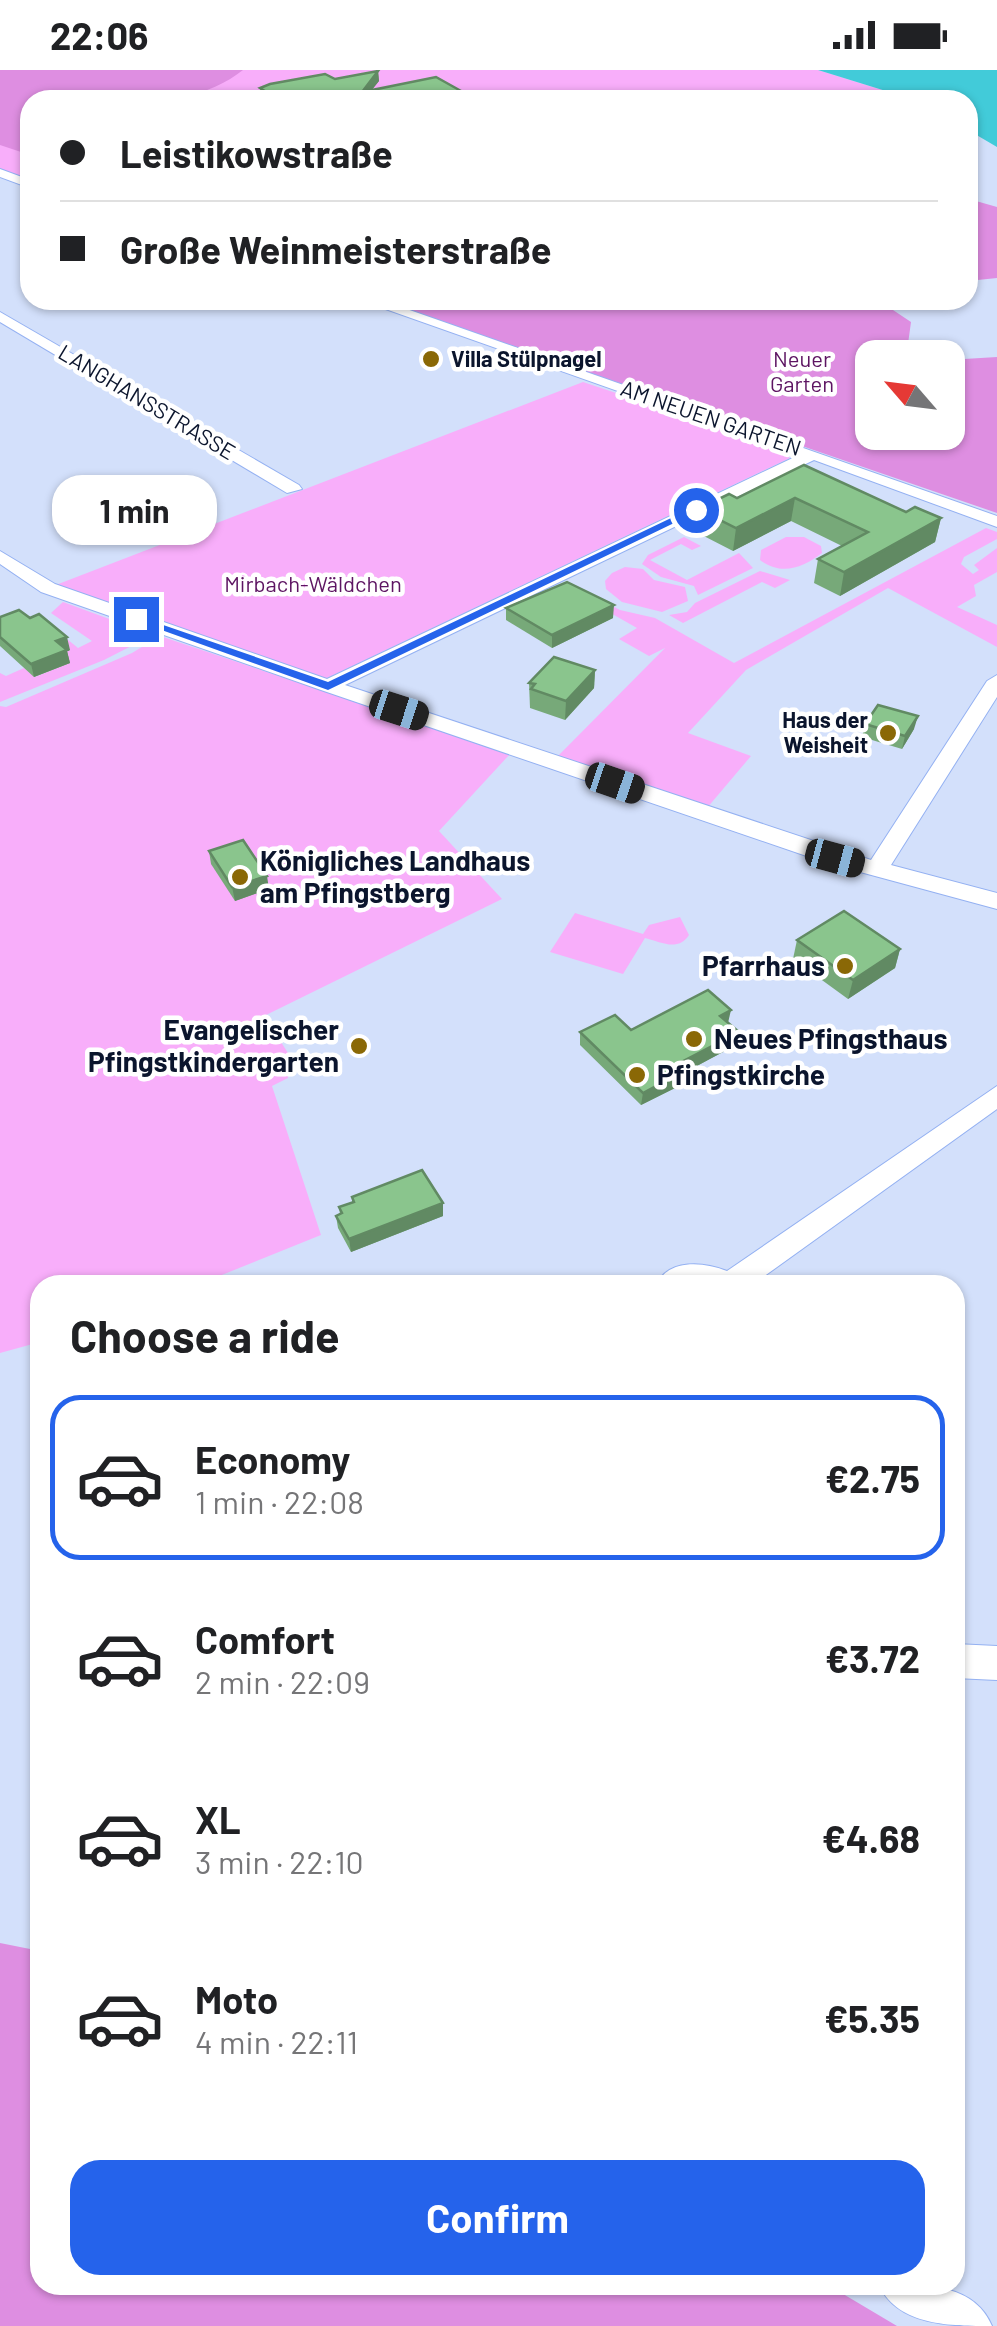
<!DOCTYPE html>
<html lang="en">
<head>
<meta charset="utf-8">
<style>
	body { margin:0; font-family:Barlow,sans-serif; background:#f6f6f6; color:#202124; height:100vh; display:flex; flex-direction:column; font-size:38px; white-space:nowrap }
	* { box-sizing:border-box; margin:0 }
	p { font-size:32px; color:#757577 }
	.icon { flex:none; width:55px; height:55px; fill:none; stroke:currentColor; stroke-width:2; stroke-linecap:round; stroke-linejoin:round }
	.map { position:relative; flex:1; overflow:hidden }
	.details { position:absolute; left:30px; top:1205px; width:935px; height:1020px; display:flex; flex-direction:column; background:#fff; border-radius:30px; box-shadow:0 2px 8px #0004 }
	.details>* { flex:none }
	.banner { position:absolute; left:20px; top:20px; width:958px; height:220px; border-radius:30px; box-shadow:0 2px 8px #0004; display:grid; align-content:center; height:220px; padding:0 40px; background:#fff }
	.needle { width:65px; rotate:298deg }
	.controls { position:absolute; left:855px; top:270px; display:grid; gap:20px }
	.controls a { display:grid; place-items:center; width:110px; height:110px; border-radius:20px; background:#fff; box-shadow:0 2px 8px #0004; font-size:50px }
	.end { position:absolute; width:45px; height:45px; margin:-22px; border:12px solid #2563eb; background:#fff; box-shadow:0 0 0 5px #fff }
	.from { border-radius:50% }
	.bubble { position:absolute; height:70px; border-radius:30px; background:#fff; box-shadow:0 2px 8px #0004; font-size:32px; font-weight:700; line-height:70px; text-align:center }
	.car { position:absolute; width:30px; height:60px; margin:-30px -15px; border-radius:12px; box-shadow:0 0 8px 2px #0007; background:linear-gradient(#222 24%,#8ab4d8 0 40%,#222 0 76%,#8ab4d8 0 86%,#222 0) }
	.banner b { display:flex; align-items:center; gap:35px; height:95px; font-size:38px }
	.banner b+b { border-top:2px solid #e0e0e0 }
	.banner i { width:25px; height:25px; background:#202124 }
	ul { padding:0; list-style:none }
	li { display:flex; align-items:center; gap:30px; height:165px; margin:0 20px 15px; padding:0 20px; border:5px solid transparent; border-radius:30px }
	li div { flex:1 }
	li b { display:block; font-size:38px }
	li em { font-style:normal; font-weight:700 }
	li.selected { border-color:#2563eb }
	li>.icon { width:90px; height:90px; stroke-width:1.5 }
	h2 { padding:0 40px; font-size:45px; line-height:120px }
	.cta { display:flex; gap:20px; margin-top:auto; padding:20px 40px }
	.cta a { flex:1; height:115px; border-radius:30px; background:#2563eb; color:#fff; font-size:40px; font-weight:700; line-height:115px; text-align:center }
	.status { display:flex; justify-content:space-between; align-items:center; height:70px; padding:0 50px; background:#fff; direction:ltr }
	.status svg { height:28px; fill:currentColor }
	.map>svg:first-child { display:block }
</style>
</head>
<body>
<div class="status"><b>22:06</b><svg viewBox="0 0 49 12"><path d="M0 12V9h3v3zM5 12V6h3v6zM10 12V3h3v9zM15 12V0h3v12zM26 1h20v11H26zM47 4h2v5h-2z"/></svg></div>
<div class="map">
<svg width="997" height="2256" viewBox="0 0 997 2256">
	<rect width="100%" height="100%" fill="#d3e0fb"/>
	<g fill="#f8aefa">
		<polygon points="0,0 818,0 915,30 30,30 30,111 0,101"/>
		<polygon points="583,312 763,372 790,388 327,608 300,607 48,518"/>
		<polygon points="986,458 997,462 997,469 964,487 961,494 973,504 979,500 974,495 997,478 997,502 974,515 976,526 957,537 997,555 997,577 888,518 746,600 688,663 751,686 707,738 556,688 665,578 649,586 619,569 637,558 561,515 566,512 620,540 655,548 734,593"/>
		<polygon points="684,467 701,476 692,480 681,474 650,490 687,510 739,483 753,498 698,525 694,516 661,507 642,494 648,485"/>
		<path d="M786,467H804L821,476L822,483C803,498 781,506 760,490L761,480Z"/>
		<polygon points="625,497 643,499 654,510 685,517 688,531 662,542 622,532 606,519 605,511 612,503"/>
		<polygon points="760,501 790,510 775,518 762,512 683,553 669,545 687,542 695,533"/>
		<polygon points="63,532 153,565 104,590 0,632 0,603 6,606 24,598 35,607 69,593 60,584 68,581 67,569 78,578 92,571 51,543"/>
		<polygon points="160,566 510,684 439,761 502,829 264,946 290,986 288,1008 272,1016 321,1165 197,1215 40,1215 40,1272 0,1283 0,636 6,637 132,583"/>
		<path d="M575,843L643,864L649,855L680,847L689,865C678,882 661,872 645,868L623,904L550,882Z"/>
	</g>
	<g fill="#de8ee1">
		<path d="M0,0H243C185,46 100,30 30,30V85L0,75Z"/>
		<polygon points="968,125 969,129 997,137 997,208 968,211 968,139 972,138 968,136"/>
		<polygon points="378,230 729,230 783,238 812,230 854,230 893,240 911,252 908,274 942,287 872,288 872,362 948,362 948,290 997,287 997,443"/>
		<polygon points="0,1873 40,1881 40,2215 828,2215 897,2256 0,2256"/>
	</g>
	<polygon fill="#42cbd9" points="818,0 997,0 997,77 968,60 968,30 915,30"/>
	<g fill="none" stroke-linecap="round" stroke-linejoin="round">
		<defs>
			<g id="minor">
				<polygon points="0,99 30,110 30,118 0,107"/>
				<polygon points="360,230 381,230 997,446 997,457 814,390 345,615 871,790 987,611 997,605 997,627 891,795 997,823 997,839 827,793 321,620 41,522 0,494 0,481 55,514 327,609 799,385"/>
				<polygon points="0,242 299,415 302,419 287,423 0,252"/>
				<path d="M997,1016V1039L752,1215H656C669,1188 704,1192 727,1201Z"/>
				<polygon points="955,1574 997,1576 997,1610 955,1608"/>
				<path d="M879,2215C920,2215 973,2211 992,2256C951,2256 898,2256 879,2215Z"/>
			</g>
		</defs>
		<use href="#minor" stroke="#94b1f2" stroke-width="2"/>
		<use href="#minor" fill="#fff" fill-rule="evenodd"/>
	</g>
	<g fill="#77a979">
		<polygon points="378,1 379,11 371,20 470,30 265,30 261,28 260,18 335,9"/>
		<polygon points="804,395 906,442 941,448 935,472 840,526 814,513 818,489 842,476 791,451 733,481 696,462 698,439 737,428"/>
		<polygon points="506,538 613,548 552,578 506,550"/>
		<polygon points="0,547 70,580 67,581 70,593 34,607 0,576"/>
		<polygon points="595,600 594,618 565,650 530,638 529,613"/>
		<polygon points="865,654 914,659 902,679 862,667"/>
		<polygon points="209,781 269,819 235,831 211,794"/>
		<polygon points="797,870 900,879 895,898 848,929 793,889"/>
		<polygon points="728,953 739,962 736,975 678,1006 677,1017 641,1035 580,975 580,962"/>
		<polygon points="352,1127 443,1133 443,1146 351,1182 338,1158 336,1146 340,1144 339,1137 352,1132"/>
	</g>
	<g fill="#618a63">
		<polygon points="378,1 379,11 364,30 362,22"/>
		<polygon points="470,26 470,30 446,30"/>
		<polygon points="795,428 791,451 733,481 736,458"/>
		<polygon points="941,448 935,472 840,526 844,502"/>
		<polygon points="614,535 613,548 552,578 552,565"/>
		<polygon points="67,567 70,580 67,581 70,593 34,607 31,594 56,571"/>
		<polygon points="595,600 594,618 565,650 566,631"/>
		<polygon points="918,646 914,659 902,679 905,666"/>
		<polygon points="267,806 269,819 235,831 232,817"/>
		<polygon points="900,879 895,898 848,929 853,910"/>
		<polygon points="731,940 728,953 720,946"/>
		<polygon points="739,962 736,975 678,1006 677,1017 641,1035 643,1023 672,997"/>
		<polygon points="443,1133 443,1146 351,1182 349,1169"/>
	</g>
	<g fill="#8ac58d" stroke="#618a63" stroke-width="2.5">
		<polygon points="378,1 362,22 436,7 470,26 446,30 279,30 260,18 270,14 325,4 335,9"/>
		<polygon points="804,395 906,442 915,437 941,448 844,502 818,489 868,462 795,428 736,458 698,439 729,424 737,428"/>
		<polygon points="567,512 614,535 552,565 506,538"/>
		<polygon points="19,540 30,548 39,544 67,567 56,571 67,580 31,594 0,567 0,547"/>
		<polygon points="554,587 595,600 566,631 531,619 535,614 529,613"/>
		<polygon points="878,635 918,646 905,666 865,654"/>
		<polygon points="243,770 267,806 232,817 209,781"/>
		<polygon points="844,841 900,879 853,910 797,870"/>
		<polygon points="708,920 731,940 720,946 739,962 672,997 678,1004 643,1023 580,962 615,945 631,960"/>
		<polygon points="422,1100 443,1133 349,1169 336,1146 342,1143 339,1137 354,1132 352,1127"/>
	</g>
	<polygon fill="#2563eb" points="692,438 701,440 328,620 131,549 140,547 328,612"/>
	<g fill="#8a6806" stroke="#fff" stroke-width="4">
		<circle cx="431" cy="289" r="10"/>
		<circle cx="888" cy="663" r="10"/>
		<circle cx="240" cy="807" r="10"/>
		<circle cx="845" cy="896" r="10"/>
		<circle cx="694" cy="969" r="10"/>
		<circle cx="359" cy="976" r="10"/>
		<circle cx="637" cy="1005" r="10"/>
	</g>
	<g text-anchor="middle" stroke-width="9" stroke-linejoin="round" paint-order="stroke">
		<g font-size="22" font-weight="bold" fill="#0b152d" stroke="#fff" text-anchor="start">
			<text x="451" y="297">Villa Stülpnagel</text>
			<text x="868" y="658" text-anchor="end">Haus der<tspan x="868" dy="25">Weisheit</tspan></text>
		</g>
		<g font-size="22" fill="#5d1562" stroke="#fff">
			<text x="802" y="297">Neuer<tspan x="802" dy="25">Garten</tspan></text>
			<text x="313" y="522">Mirbach-Wäldchen</text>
		</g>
		<g font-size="22" fill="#0b152d" stroke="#fff">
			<text transform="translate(147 332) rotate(31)" y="8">LANGHANSSTRASSE</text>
			<text transform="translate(711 348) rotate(19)" y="8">AM NEUEN GARTEN</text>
		</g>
		<g font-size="28" font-weight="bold" fill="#0b152d" stroke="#fff" text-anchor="start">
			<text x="260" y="801">Königliches Landhaus<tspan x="260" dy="32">am Pfingstberg</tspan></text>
			<text x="825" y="906" text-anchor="end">Pfarrhaus</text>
			<text x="339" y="970" text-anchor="end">Evangelischer<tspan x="339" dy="32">Pfingstkindergarten</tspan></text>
			<text x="714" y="979">Neues Pfingsthaus</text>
			<text x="657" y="1015">Pfingstkirche</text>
		</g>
	</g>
</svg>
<div class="controls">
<a><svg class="needle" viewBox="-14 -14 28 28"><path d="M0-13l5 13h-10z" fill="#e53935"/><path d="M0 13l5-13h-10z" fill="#757577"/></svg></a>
</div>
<i class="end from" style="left:696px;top:440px"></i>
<i class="end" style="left:136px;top:549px"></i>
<div class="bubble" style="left:52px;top:405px;width:165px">1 min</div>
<i class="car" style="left:399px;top:640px;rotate:108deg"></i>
<i class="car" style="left:615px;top:713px;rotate:109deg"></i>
<i class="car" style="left:835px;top:788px;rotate:105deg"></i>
<div class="banner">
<b><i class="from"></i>Leistikowstraße</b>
<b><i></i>Große Weinmeisterstraße</b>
</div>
<section class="details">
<h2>Choose a ride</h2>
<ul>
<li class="selected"><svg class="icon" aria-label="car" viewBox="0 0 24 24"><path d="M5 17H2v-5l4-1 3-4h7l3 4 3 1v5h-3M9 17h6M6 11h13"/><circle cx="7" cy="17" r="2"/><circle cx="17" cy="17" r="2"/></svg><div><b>Economy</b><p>1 min · 22:08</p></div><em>€2.75</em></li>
<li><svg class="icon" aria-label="car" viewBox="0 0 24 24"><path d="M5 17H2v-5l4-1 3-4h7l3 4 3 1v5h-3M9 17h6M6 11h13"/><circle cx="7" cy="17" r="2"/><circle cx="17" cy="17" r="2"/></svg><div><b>Comfort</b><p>2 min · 22:09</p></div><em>€3.72</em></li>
<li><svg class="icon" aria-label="car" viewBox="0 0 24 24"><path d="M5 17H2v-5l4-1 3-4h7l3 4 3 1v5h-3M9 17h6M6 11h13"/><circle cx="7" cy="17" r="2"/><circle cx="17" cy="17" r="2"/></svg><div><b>XL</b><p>3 min · 22:10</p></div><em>€4.68</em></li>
<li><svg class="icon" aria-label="car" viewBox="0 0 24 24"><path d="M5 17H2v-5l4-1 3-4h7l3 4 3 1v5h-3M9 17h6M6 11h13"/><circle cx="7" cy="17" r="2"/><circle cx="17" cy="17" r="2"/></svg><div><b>Moto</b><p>4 min · 22:11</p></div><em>€5.35</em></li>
</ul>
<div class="cta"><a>Confirm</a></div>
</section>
</div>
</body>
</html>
